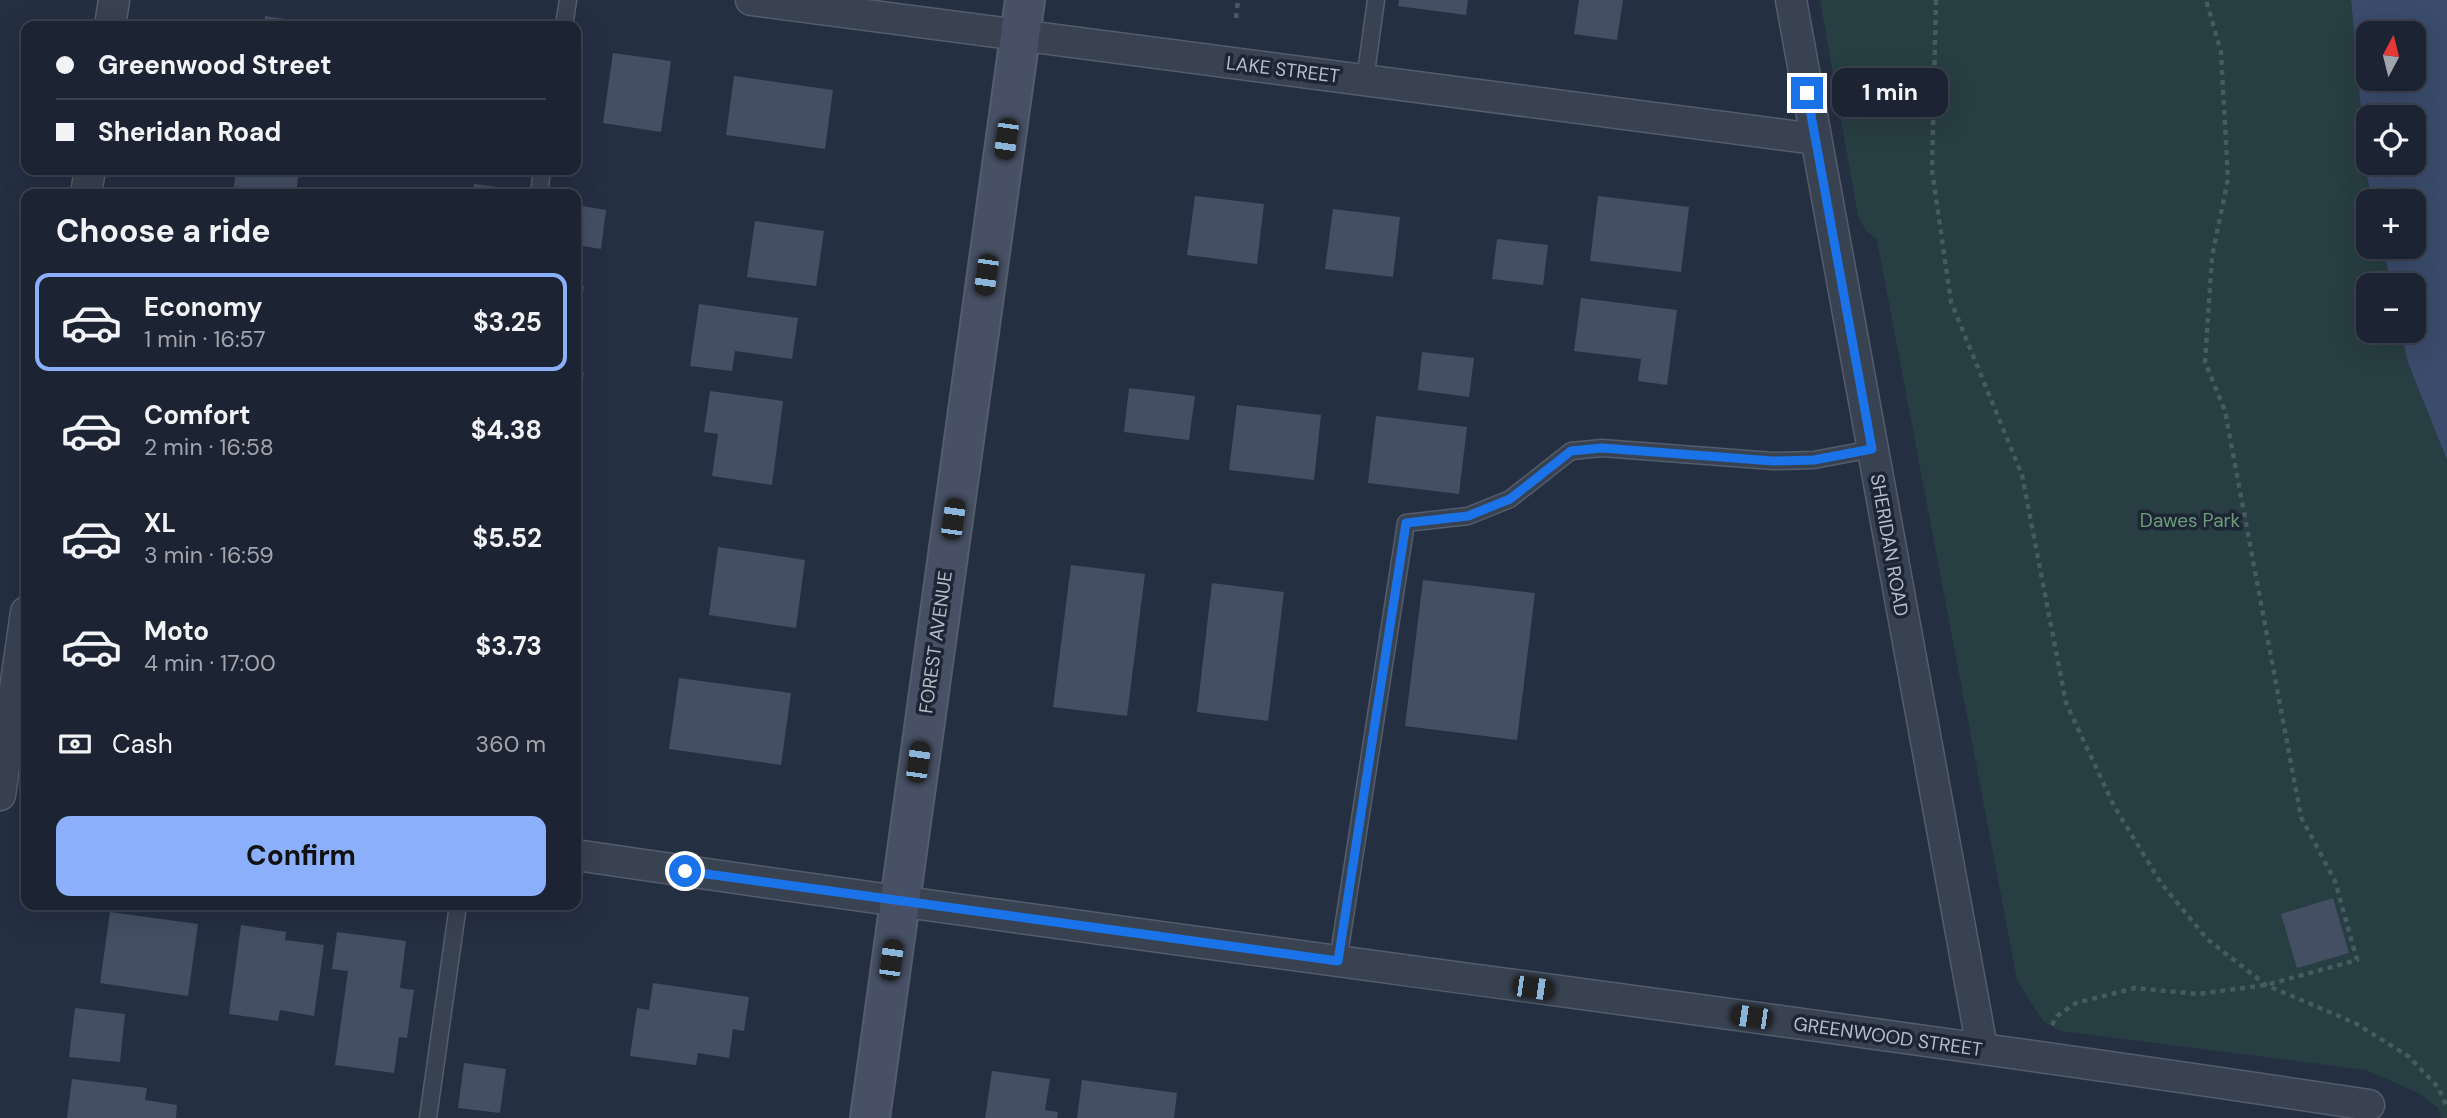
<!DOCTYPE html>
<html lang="en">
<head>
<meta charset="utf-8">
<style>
	body { margin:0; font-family:"DM Sans",sans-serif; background:#292f3e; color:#f1f3f6; height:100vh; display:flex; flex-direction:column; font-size:26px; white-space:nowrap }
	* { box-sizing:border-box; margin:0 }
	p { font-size:23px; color:#a0a4ac }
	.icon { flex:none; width:38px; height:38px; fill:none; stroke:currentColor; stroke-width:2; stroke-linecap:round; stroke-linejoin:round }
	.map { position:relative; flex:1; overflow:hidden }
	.details { position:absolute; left:21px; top:189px; width:560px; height:721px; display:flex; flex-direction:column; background:#1c2332; border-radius:14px; box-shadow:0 7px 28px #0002,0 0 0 2px #3a404d }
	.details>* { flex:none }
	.guide { position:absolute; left:21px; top:21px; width:560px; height:154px; border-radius:14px; box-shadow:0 7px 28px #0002,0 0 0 2px #3a404d; display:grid; align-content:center; height:154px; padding:0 35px; background:#1c2332 }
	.needle { width:46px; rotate:7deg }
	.tools { position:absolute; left:2356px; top:21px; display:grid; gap:14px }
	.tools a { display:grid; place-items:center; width:70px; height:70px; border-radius:14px; background:#1c2332; box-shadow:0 7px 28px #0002,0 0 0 2px #3a404d; font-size:35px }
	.end { position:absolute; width:32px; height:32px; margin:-16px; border:9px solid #1a73e8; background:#fff; box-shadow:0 0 0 4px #fff }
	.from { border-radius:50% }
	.bubble { position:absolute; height:49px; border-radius:14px; background:#1c2332; box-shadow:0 7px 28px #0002,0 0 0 2px #3a404d; font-size:23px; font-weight:700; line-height:49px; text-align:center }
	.car { position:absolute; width:21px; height:42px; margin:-21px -10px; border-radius:9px; box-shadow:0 0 5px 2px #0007; background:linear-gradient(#222 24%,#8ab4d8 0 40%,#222 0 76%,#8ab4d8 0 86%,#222 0) }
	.guide b { display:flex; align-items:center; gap:24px; height:66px; font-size:26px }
	.guide b+b { border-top:2px solid #3a404d }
	.guide i { width:18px; height:18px; background:#f1f3f6 }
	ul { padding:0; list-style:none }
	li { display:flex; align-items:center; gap:21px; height:98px; margin:0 14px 10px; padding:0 21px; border:4px solid transparent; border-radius:14px }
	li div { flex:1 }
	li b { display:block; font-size:26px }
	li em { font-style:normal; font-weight:700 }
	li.current { border-color:#8baffb }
	li>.icon { width:63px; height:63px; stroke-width:1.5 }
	h2 { padding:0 35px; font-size:32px; line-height:84px }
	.pay { display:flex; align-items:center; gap:18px; height:77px; padding:0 35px; font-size:26px }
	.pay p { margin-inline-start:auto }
	.button { display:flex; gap:14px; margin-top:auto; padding:14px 35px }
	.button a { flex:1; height:80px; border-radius:14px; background:#8baffb; color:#111; font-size:28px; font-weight:700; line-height:80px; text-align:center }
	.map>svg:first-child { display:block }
</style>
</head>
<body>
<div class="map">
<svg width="2447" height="1118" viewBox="0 0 2447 1118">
	<rect width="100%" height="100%" fill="#252f42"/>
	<polygon fill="#273e42" points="1820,0 2351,0 2367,177 2373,201 2368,201 2368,247 2383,247 2391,285 2368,285 2368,331 2401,331 2408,363 2447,460 2447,1118 2441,1118 2438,1108 2418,1093 2366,1070 2060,1031 2043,1021 2017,980 1877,240 1866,231 1858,216"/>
	<path fill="#3a4b6b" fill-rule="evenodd" d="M2351,0H2447V460L2408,363L2401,331H2413V285H2391L2383,247H2413V201H2373L2367,177ZM2368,33H2413V79H2368ZM2368,117H2413V163H2368Z"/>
	<g fill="#444f64">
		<polygon points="1399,0 1468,0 1466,15 1398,6"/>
		<polygon points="1579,0 1623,0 1617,40 1574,34"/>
		<polygon points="265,16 325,25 325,26 264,26"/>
		<polygon points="613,53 671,61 661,132 603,123"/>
		<polygon points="734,76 833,90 825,149 726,135"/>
		<polygon points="236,170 299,170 296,194 233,194"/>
		<polygon points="484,170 519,170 518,176"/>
		<polygon points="474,184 513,189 512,194 472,194"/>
		<polygon points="1195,196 1264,204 1257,264 1187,255"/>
		<polygon points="1598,196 1689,207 1681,272 1590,261"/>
		<polygon points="576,205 606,210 601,249 576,245"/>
		<polygon points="1333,209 1400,217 1393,277 1325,269"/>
		<polygon points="755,221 824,231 816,286 747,277"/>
		<polygon points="1497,239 1548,245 1543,285 1492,279"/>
		<polygon points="576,284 584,286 577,337 576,337"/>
		<polygon points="1581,298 1677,310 1667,385 1638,381 1641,359 1574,351"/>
		<polygon points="699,304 798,318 792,359 735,351 732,371 690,366"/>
		<polygon points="1422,352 1474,358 1469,397 1418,390"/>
		<polygon points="576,371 584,372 577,429 576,429"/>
		<polygon points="1129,388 1195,396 1189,440 1124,432"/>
		<polygon points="710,391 783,401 772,485 712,476 718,434 704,432"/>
		<polygon points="1237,405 1321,415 1314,480 1229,470"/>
		<polygon points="1376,416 1467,427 1459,494 1368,483"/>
		<polygon points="718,547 805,560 796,628 709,615"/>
		<polygon points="1071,565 1145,574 1127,716 1053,707"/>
		<polygon points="1423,580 1535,593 1517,740 1405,726"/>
		<polygon points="1212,583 1284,592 1268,721 1197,712"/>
		<polygon points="679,678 791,693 781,765 669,749"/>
		<polygon points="2333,898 2349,953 2297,968 2281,914"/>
		<polygon points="110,912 198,924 188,996 100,983"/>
		<polygon points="241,925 286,932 285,940 324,945 314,1016 280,1010 278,1021 229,1014"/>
		<polygon points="337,932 406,941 400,988 414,990 407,1038 399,1037 394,1073 335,1065 348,971 332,969"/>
		<polygon points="653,983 749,997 744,1031 733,1029 729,1058 698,1053 696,1065 630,1056 637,1008 649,1010"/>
		<polygon points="75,1008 125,1014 120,1062 69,1057"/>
		<polygon points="464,1063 506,1069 500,1113 458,1108"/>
		<polygon points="992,1071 1050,1079 1045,1110 1058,1112 1057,1118 985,1118"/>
		<polygon points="72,1079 147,1088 145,1100 177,1105 176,1118 67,1118"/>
		<polygon points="1082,1080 1177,1093 1174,1118 1077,1118"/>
	</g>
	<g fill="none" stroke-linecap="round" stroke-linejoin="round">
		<defs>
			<g id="service">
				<polyline points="564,26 568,0"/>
				<polyline points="1365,80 1376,0"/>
				<polyline points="539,194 542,170"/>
				<polyline points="1338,961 1406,523 1468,516 1510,499 1571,451 1602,448 1773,461 1814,460 1872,449"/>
				<polyline points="428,1118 458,905"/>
			</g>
			<g id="minor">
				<polyline points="751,0 1815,139"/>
				<polyline points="1791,0 1982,1048"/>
				<polyline points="110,26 114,0"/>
				<polyline points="86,194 90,170"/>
				<polyline points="0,795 26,612"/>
				<path d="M576,855C1173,943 1772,1015 2369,1105"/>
			</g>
			<polyline id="secondary" points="870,1118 1025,0"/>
		</defs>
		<use href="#service" stroke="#545d6b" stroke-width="19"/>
		<use href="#minor" stroke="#545d6b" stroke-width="33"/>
		<use href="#secondary" stroke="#545d6b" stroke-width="42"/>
		<g stroke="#455b5f" stroke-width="4.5" stroke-dasharray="5 5" stroke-linecap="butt">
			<polyline points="1936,0 1932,170 1951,302 2022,475 2066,703 2114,806 2161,883 2207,939 2266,985 2355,1023 2408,1056 2438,1087 2447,1107"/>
			<polyline points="1236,18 1238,0"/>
			<polyline points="2052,1025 2057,1016 2076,1003 2135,988 2198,994 2266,985 2357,960 2335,881 2301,817 2225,411 2205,362 2212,257 2228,179 2221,52 2206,0"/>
		</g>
		<use href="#service" stroke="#394251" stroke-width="16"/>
		<use href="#minor" stroke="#394251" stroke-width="30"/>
		<use href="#secondary" stroke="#475064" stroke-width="38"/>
	</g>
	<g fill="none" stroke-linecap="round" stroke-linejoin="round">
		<polyline stroke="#1a73e8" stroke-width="9" points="685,871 1338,961 1406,523 1468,516 1510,499 1571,451 1602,448 1773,461 1814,460 1872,449 1807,93"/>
	</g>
	<g text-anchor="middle" stroke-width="7" stroke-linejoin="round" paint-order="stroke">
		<g font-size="19" fill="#b6bdcb" stroke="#1e2636">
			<text transform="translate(1283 69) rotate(7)" y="7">LAKE STREET</text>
			<text transform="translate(1890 545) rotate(80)" y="7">SHERIDAN ROAD</text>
			<text transform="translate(935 642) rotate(-82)" y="7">FOREST AVENUE</text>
			<text transform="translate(1888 1036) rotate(8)" y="7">GREENWOOD STREET</text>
		</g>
		<g font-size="19" fill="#6c9d7b" stroke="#1e2636">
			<text x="2190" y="527">Dawes Park</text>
		</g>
	</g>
</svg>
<div class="tools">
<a><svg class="needle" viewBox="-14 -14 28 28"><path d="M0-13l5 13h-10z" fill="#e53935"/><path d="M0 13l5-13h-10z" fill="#a0a4ac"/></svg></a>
<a><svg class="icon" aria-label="locate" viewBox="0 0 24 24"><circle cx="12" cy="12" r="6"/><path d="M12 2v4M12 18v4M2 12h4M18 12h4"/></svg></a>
<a>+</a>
<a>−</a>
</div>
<i class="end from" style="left:685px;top:871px"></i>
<i class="end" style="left:1807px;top:93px"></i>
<div class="bubble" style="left:1832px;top:68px;width:116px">1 min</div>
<i class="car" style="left:1006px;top:139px;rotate:188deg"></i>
<i class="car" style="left:986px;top:275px;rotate:188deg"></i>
<i class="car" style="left:953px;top:519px;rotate:8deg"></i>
<i class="car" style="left:918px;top:762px;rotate:8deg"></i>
<i class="car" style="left:891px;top:960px;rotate:8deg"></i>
<i class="car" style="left:1533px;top:988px;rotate:98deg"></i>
<i class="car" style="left:1751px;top:1017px;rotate:278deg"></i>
<div class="guide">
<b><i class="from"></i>Greenwood Street</b>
<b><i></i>Sheridan Road</b>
</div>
<section class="details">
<h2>Choose a ride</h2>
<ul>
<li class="current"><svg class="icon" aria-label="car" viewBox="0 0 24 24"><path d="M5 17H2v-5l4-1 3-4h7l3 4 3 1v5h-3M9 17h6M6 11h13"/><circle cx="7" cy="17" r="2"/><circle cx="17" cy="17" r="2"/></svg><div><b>Economy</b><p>1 min · 16:57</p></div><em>$3.25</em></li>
<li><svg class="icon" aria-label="car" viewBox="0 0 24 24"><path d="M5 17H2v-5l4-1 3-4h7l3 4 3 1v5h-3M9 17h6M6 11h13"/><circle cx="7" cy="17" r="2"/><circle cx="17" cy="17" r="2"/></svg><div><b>Comfort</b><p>2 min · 16:58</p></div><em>$4.38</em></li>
<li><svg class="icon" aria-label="car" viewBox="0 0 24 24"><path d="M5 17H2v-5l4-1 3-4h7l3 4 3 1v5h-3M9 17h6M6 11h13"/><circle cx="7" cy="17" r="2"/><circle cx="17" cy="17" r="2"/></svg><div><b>XL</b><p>3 min · 16:59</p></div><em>$5.52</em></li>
<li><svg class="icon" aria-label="car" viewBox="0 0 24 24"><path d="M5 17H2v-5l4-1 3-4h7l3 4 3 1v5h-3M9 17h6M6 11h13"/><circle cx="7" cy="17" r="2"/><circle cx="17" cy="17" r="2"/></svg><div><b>Moto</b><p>4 min · 17:00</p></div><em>$3.73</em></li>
</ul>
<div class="pay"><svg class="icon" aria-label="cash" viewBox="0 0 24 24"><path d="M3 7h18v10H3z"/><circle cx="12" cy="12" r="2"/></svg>Cash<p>360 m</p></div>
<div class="button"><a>Confirm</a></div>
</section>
</div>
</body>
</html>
